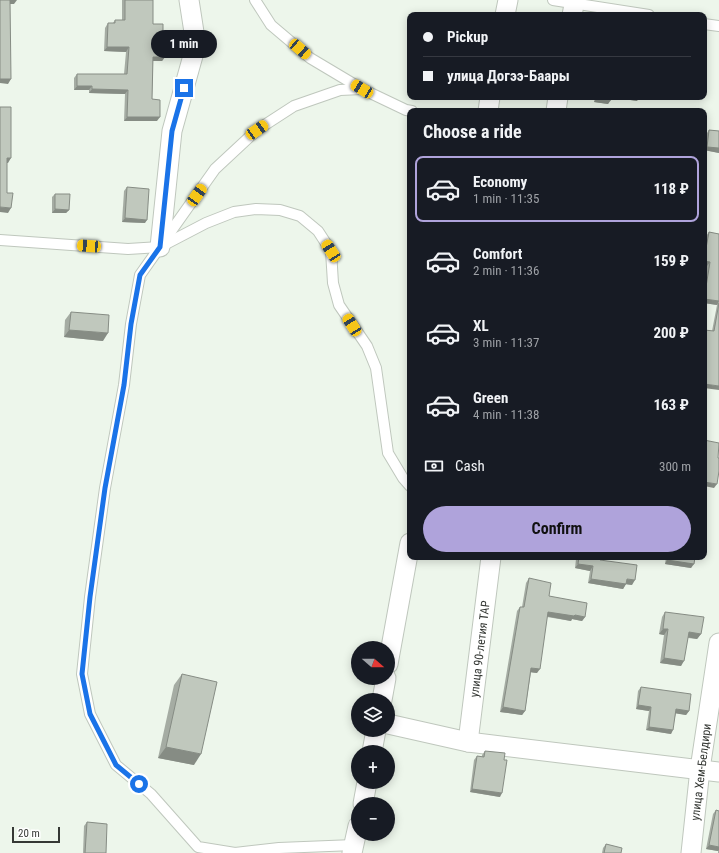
<!DOCTYPE html>
<html lang="en">
<head>
<meta charset="utf-8">
<style>
	body { margin:0; font-family:"Roboto Condensed",sans-serif; background:#20242c; color:#f1f3f6; height:100vh; display:flex; flex-direction:column; font-size:15px; white-space:nowrap }
	* { box-sizing:border-box; margin:0 }
	p { font-size:13px; color:#9ea1a6 }
	.icon { flex:none; width:22px; height:22px; fill:none; stroke:currentColor; stroke-width:2; stroke-linecap:round; stroke-linejoin:round }
	.map { position:relative; flex:1; overflow:hidden }
	.drawer { position:absolute; left:407px; top:108px; width:300px; height:452px; display:flex; flex-direction:column; background:#171b24; border-radius:8px; box-shadow:0 2px 10px #0003 }
	.drawer>* { flex:none }
	.banner { position:absolute; left:407px; top:12px; width:300px; height:88px; border-radius:8px; box-shadow:0 2px 10px #0003; display:grid; align-content:center; height:88px; padding:0 16px; background:#171b24 }
	.needle { width:26px; rotate:110deg }
	.fabs { position:absolute; left:351px; top:641px; display:grid; gap:8px }
	.fabs a { display:grid; place-items:center; width:44px; height:44px; border-radius:50%; background:#171b24; box-shadow:0 2px 10px #0003; font-size:20px }
	.scale { position:absolute; left:12px; bottom:10px; width:48px; box-sizing:border-box; padding-left:4px; border:2px solid #353834; border-top:0; font-size:11px; line-height:14px; white-space:nowrap; color:#353834; -webkit-text-stroke:3px #fff; paint-order:stroke }
	.end { position:absolute; width:18px; height:18px; margin:-9px; border:5px solid #1a73e8; background:#fff; box-shadow:0 0 0 2px #fff }
	.from { border-radius:50% }
	.bubble { position:absolute; height:28px; border-radius:14px; background:#171b24; box-shadow:0 2px 10px #0003; font-size:13px; font-weight:700; line-height:28px; text-align:center }
	.car { position:absolute; width:12px; height:24px; margin:-12px -6px; border-radius:5px; box-shadow:0 0 3px 1px #0007; background:linear-gradient(#f5c518 24%,#345 0 40%,#f5c518 0 76%,#345 0 86%,#f5c518 0) }
	.banner b { display:flex; align-items:center; gap:14px; height:38px; font-size:15px }
	.banner b+b { border-top:1px solid #363941 }
	.banner i { width:10px; height:10px; background:#f1f3f6 }
	ul { padding:0; list-style:none }
	li { display:flex; align-items:center; gap:12px; height:66px; margin:0 8px 6px; padding:0 8px; border:2px solid transparent; border-radius:8px }
	li div { flex:1 }
	li b { display:block; font-size:15px }
	li em { font-style:normal; font-weight:700 }
	li.on { border-color:#afa3db }
	li>.icon { width:36px; height:36px; stroke-width:1.5 }
	h2 { padding:0 16px; font-size:18px; line-height:48px }
	.pay { display:flex; align-items:center; gap:10px; height:44px; padding:0 16px; font-size:15px }
	.pay p { margin-inline-start:auto }
	.primary-button { display:flex; gap:8px; margin-top:auto; padding:8px 16px }
	.primary-button a { flex:1; height:46px; border-radius:24px; background:#afa3db; color:#111; font-size:16px; font-weight:700; line-height:46px; text-align:center }
	.map>svg:first-child { display:block }
</style>
</head>
<body>
<div class="map">
<svg width="719" height="853" viewBox="0 0 719 853">
	<rect width="100%" height="100%" fill="#edf6eb"/>
	<g fill="none" stroke-linecap="round" stroke-linejoin="round">
		<defs>
			<g id="lane">
				<polyline points="255,0 271,25 310,58 362,89 406,110 412,111"/>
				<polyline points="553,0 649,15"/>
				<polyline points="704,24 719,26"/>
				<polyline points="0,240 128,249 160,247 206,223 234,212 256,209 280,210 300,216 318,231 331,251 333,283 339,305 367,346 376,368 388,453 403,478 410,486"/>
				<polyline points="354,845 279,848 235,853 198,847 151,794 116,765 90,714 82,674 90,597 105,488 124,385 131,324 140,275 215,169 257,130 294,106 340,90 362,89"/>
			</g>
			<g id="street">
				<polyline points="505,15 508,0"/>
				<polyline points="572,15 575,0"/>
				<polyline points="488,111 490,97"/>
				<polyline points="556,111 558,97"/>
				<polyline points="160,247 172,131 196,45 189,0"/>
				<polyline points="388,664 410,543"/>
				<polyline points="382,700 386,678"/>
				<polyline points="388,724 468,742 719,772"/>
				<polyline points="468,742 491,557"/>
				<polyline points="372,752 376,730"/>
				<polyline points="363,804 367,782"/>
				<polyline points="352,853 358,826"/>
				<polyline points="691,853 700,769 719,643"/>
			</g>
		</defs>
		<use href="#lane" stroke="#bfc7bd" stroke-width="12"/>
		<use href="#street" stroke="#bfc7bd" stroke-width="21"/>
		<use href="#lane" stroke="#fff" stroke-width="10"/>
		<use href="#street" stroke="#fff" stroke-width="19"/>
	</g>
	<g fill="#a5aca3">
		<polygon points="122,0 153,0 153,24 163,37 165,57 162,61 153,61 152,99 157,121 124,121 125,94 89,93 89,90 74,90 74,78 77,74 124,74 126,52 104,51 105,28 108,23 113,23 115,20 122,20"/>
		<polygon points="595,97 639,97 637,101 611,97 608,104 594,102"/>
		<polygon points="709,130 719,131 719,153 704,150 707,133"/>
		<polygon points="127,187 145,223 122,222 124,191"/>
		<polygon points="55,194 69,210 66,213 52,213 52,197"/>
		<polygon points="709,232 719,234 719,390 712,331 717,305 704,303 704,285 707,266 704,248 706,236"/>
		<polygon points="71,312 103,341 64,337 65,320"/>
		<polygon points="564,557 600,557 600,560 632,585 626,584 623,589 588,583 590,571 575,568 576,559"/>
		<polygon points="666,557 695,557 691,568 665,564"/>
		<polygon points="529,578 549,596 585,617 582,621 572,619 571,621 547,617 537,673 531,672 525,711 522,715 500,712 517,611 520,607 522,607 526,583"/>
		<polygon points="665,612 701,634 697,639 688,638 681,666 660,663 664,635 659,634 662,617"/>
		<polygon points="182,674 194,765 158,758 174,685"/>
		<polygon points="641,687 689,711 686,715 676,713 671,734 646,730 649,711 636,709 638,691"/>
		<polygon points="485,751 500,797 470,792 474,760 477,756 482,757 482,755"/>
		<polygon points="716,810 719,811 719,853 718,853 718,851 706,849 713,814"/>
		<polygon points="87,822 106,853 83,853 84,826"/>
		<polygon points="606,844 621,853 602,853 603,848"/>
	</g>
	<g fill="#868c84">
		<polygon points="10,0 17,0 14,4 7,4"/>
		<polygon points="107,47 129,47 126,52 104,51"/>
		<polygon points="153,57 165,57 162,61 150,61"/>
		<polygon points="0,79 11,79 8,84 0,83"/>
		<polygon points="77,86 92,86 89,90 74,90"/>
		<polygon points="92,89 128,90 125,94 89,93"/>
		<polygon points="610,97 639,97 637,101"/>
		<polygon points="597,98 611,100 608,104 594,102"/>
		<polygon points="127,117 160,117 157,121 124,121"/>
		<polygon points="707,147 719,148 719,153 704,150"/>
		<polygon points="7,158 11,158 8,163 3,163"/>
		<polygon points="0,207 11,208 8,213 0,212"/>
		<polygon points="55,209 69,210 66,213 52,213"/>
		<polygon points="125,218 147,220 145,223 122,222"/>
		<polygon points="704,261 710,262 707,266 704,265"/>
		<polygon points="704,299 719,301 717,305 704,303"/>
		<polygon points="69,330 108,333 103,341 64,337"/>
		<polygon points="704,384 719,386 719,390 704,388"/>
		<polygon points="704,482 717,484 714,488 704,486"/>
		<polygon points="564,557 578,557 576,559"/>
		<polygon points="667,560 694,564 691,568 665,564"/>
		<polygon points="578,564 593,566 590,571 575,568"/>
		<polygon points="591,579 626,584 623,589 588,583"/>
		<polygon points="627,579 635,580 632,585 624,584"/>
		<polygon points="548,612 575,615 585,617 582,621 572,619 571,621 545,616"/>
		<polygon points="663,629 668,629 664,635 659,634"/>
		<polygon points="689,632 701,634 697,639 686,637"/>
		<polygon points="664,658 684,661 681,666 660,663"/>
		<polygon points="531,668 540,669 537,673 528,672"/>
		<polygon points="638,705 651,707 649,711 636,709"/>
		<polygon points="503,707 525,711 522,715 500,712"/>
		<polygon points="676,709 689,711 686,715 673,713"/>
		<polygon points="649,727 673,730 671,734 646,730"/>
		<polygon points="166,747 201,754 194,765 158,758"/>
		<polygon points="472,789 502,793 500,797 470,792"/>
		<polygon points="709,845 719,847 719,850 718,851 706,849"/>
	</g>
	<g fill="#c0c8bd" stroke="#868c84">
		<polygon points="0,0 10,0 11,79 0,79"/>
		<polygon points="125,0 153,0 153,24 163,24 163,37 166,37 165,57 153,57 152,99 160,100 160,117 127,117 128,90 92,89 92,86 77,86 77,74 127,74 129,47 107,47 108,23 115,23 115,20 125,20"/>
		<polygon points="597,97 611,97 611,100 597,98"/>
		<polygon points="0,107 11,107 11,158 7,158 7,193 13,193 11,208 0,207"/>
		<polygon points="709,130 719,131 719,148 707,147"/>
		<polygon points="127,187 149,189 147,220 125,218"/>
		<polygon points="55,194 70,194 69,210 55,209"/>
		<polygon points="709,232 719,234 719,301 704,299 710,262 704,261 704,248 706,248"/>
		<polygon points="719,303 719,386 704,384 704,330 714,331"/>
		<polygon points="71,312 109,315 108,333 69,330"/>
		<polygon points="704,440 719,443 718,458 719,458 719,471 717,484 704,482"/>
		<polygon points="579,557 600,557 600,560 637,565 635,580 627,579 626,584 591,579 593,566 578,564"/>
		<polygon points="668,557 695,557 694,564 667,560"/>
		<polygon points="529,578 551,583 549,596 587,603 585,617 575,615 574,616 548,612 540,669 531,668 525,711 503,707 520,607 524,607"/>
		<polygon points="665,612 704,617 701,634 689,632 684,661 664,658 668,629 663,629"/>
		<polygon points="182,674 217,682 201,754 166,747"/>
		<polygon points="641,687 691,694 689,711 676,709 673,730 649,727 651,707 638,705"/>
		<polygon points="485,751 505,753 504,760 507,760 502,793 472,789 477,756 484,757"/>
		<polygon points="716,810 719,811 719,847 709,845"/>
		<polygon points="87,822 107,824 106,853 85,853"/>
		<polygon points="606,844 622,848 621,853 604,853"/>
	</g>
	<g fill="none" stroke-linecap="round" stroke-linejoin="round">
		<polyline stroke="#1a73e8" stroke-width="5" points="139,784 116,765 90,714 82,674 90,597 105,488 124,385 131,324 140,275 160,247 172,131 184,88"/>
	</g>
	<g text-anchor="middle" stroke-width="3" stroke-linejoin="round" paint-order="stroke">
		<g font-size="12" fill="#353834" stroke="#fff">
			<text transform="translate(480 649) rotate(-83)" y="4">улица 90-летия ТАР</text>
			<text transform="translate(701 772) rotate(-83)" y="4">улица Хем-Белдири</text>
		</g>
	</g>
</svg>
<div class="fabs">
<a><svg class="needle" viewBox="-14 -14 28 28"><path d="M0-13l5 13h-10z" fill="#e53935"/><path d="M0 13l5-13h-10z" fill="#9ea1a6"/></svg></a>
<a><svg class="icon" aria-label="layers" viewBox="0 0 24 24"><path d="M12 4l9 5-9 5-9-5zM3 14l9 5 9-5"/></svg></a>
<a>+</a>
<a>−</a>
</div>
<div class="scale">20 m</div>
<i class="end from" style="left:139px;top:784px"></i>
<i class="end" style="left:184px;top:88px"></i>
<div class="bubble" style="left:151px;top:30px;width:66px">1 min</div>
<i class="car" style="left:300px;top:49px;rotate:131deg"></i>
<i class="car" style="left:362px;top:89px;rotate:301deg"></i>
<i class="car" style="left:257px;top:130px;rotate:56deg"></i>
<i class="car" style="left:197px;top:195px;rotate:35deg"></i>
<i class="car" style="left:89px;top:246px;rotate:274deg"></i>
<i class="car" style="left:331px;top:251px;rotate:327deg"></i>
<i class="car" style="left:352px;top:325px;rotate:328deg"></i>
<div class="banner">
<b><i class="from"></i>Pickup</b>
<b><i></i>улица Догээ-Баары</b>
</div>
<section class="drawer">
<h2>Choose a ride</h2>
<ul>
<li class="on"><svg class="icon" aria-label="car" viewBox="0 0 24 24"><path d="M5 17H2v-5l4-1 3-4h7l3 4 3 1v5h-3M9 17h6M6 11h13"/><circle cx="7" cy="17" r="2"/><circle cx="17" cy="17" r="2"/></svg><div><b>Economy</b><p>1 min · 11:35</p></div><em>118 ₽</em></li>
<li><svg class="icon" aria-label="car" viewBox="0 0 24 24"><path d="M5 17H2v-5l4-1 3-4h7l3 4 3 1v5h-3M9 17h6M6 11h13"/><circle cx="7" cy="17" r="2"/><circle cx="17" cy="17" r="2"/></svg><div><b>Comfort</b><p>2 min · 11:36</p></div><em>159 ₽</em></li>
<li><svg class="icon" aria-label="car" viewBox="0 0 24 24"><path d="M5 17H2v-5l4-1 3-4h7l3 4 3 1v5h-3M9 17h6M6 11h13"/><circle cx="7" cy="17" r="2"/><circle cx="17" cy="17" r="2"/></svg><div><b>XL</b><p>3 min · 11:37</p></div><em>200 ₽</em></li>
<li><svg class="icon" aria-label="car" viewBox="0 0 24 24"><path d="M5 17H2v-5l4-1 3-4h7l3 4 3 1v5h-3M9 17h6M6 11h13"/><circle cx="7" cy="17" r="2"/><circle cx="17" cy="17" r="2"/></svg><div><b>Green</b><p>4 min · 11:38</p></div><em>163 ₽</em></li>
</ul>
<div class="pay"><svg class="icon" aria-label="cash" viewBox="0 0 24 24"><path d="M3 7h18v10H3z"/><circle cx="12" cy="12" r="2"/></svg>Cash<p>300 m</p></div>
<div class="primary-button"><a>Confirm</a></div>
</section>
</div>
</body>
</html>
